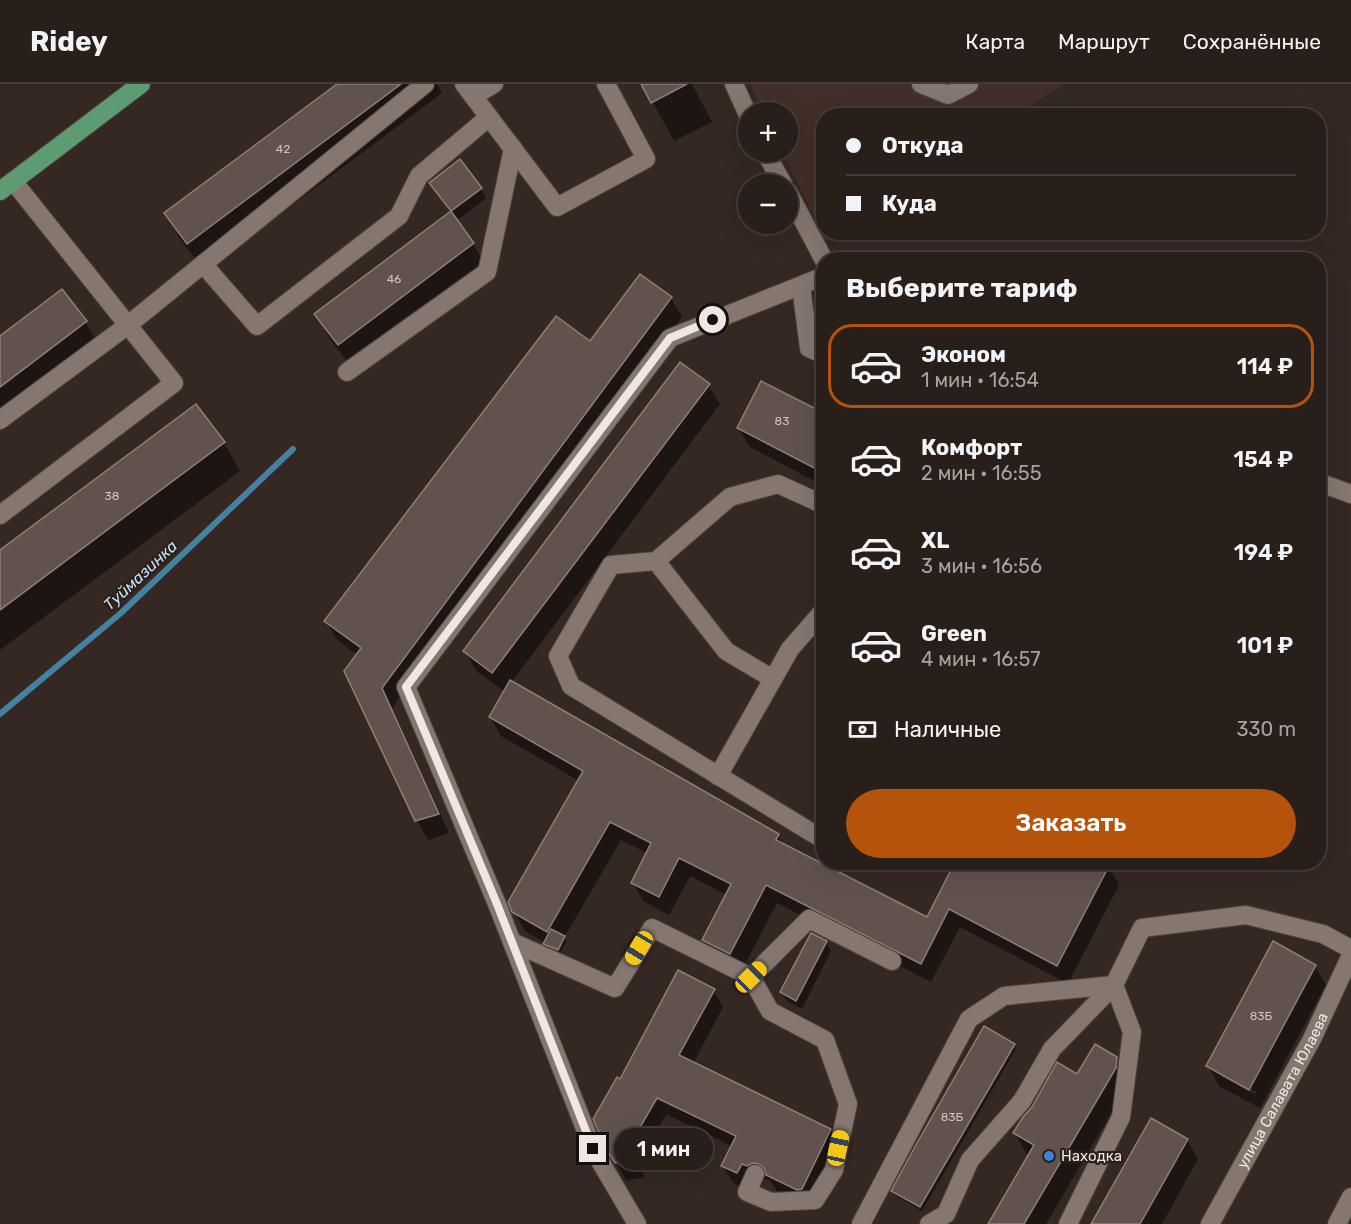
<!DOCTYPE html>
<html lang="ru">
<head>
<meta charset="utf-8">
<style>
	body { margin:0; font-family:Rubik,sans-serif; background:#302723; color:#f1f3f6; height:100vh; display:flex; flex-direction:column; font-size:22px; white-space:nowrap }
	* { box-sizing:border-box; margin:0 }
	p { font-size:20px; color:#a5a2a2 }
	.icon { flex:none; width:33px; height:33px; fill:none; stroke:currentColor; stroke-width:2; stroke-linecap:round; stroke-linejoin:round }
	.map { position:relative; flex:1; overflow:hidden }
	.details { position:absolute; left:816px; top:168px; width:510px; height:618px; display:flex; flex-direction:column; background:#281e1a; border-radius:24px; box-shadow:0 6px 24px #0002,0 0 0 2px #443c39 }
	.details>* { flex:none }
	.hud { position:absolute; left:816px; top:24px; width:510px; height:132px; border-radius:24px; box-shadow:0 6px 24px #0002,0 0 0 2px #443c39; display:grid; align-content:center; height:132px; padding:0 30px; background:#281e1a }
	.tools { position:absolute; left:738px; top:18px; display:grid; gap:12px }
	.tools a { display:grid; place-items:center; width:60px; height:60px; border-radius:50%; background:#281e1a; box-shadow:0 6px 24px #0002,0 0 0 2px #443c39; font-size:30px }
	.end { position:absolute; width:27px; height:27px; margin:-14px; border:8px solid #f0e7e4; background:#111; box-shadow:0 0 0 3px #111 }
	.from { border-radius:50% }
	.bubble { position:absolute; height:42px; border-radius:21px; background:#281e1a; box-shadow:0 6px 24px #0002,0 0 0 2px #443c39; font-size:20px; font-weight:600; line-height:42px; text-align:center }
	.car { position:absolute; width:18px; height:36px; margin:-18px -9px; border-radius:8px; box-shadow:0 0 4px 2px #0007; background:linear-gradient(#f5c518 24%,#345 0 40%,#f5c518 0 76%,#345 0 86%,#f5c518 0) }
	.hud b { display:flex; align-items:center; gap:21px; height:57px; font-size:22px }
	.hud b+b { border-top:2px solid #443c39 }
	.hud i { width:15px; height:15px; background:#f1f3f6 }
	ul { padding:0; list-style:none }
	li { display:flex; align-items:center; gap:18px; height:84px; margin:0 12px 9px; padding:0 18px; border:3px solid transparent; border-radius:24px }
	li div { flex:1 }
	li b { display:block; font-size:22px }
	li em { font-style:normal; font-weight:600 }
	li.on { border-color:#b45309 }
	li>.icon { width:54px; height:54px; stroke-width:1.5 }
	h2 { padding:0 30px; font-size:27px; line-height:72px }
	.pay { display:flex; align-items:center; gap:15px; height:66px; padding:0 30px; font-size:22px }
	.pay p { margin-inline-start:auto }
	.primary-button { display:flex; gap:12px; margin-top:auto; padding:12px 30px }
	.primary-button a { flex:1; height:69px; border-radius:36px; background:#b45309; color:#fff; font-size:24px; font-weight:600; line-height:69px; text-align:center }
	header { display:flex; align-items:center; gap:36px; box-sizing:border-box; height:84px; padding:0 30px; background:#281e1a; border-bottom:2px solid #443c39 }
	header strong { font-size:28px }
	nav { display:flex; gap:33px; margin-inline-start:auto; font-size:21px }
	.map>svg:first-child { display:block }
</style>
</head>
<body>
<header>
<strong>Ridey</strong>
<nav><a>Карта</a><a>Маршрут</a><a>Сохранённые</a></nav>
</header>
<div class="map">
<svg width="1351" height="1140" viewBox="0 0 1351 1140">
	<rect width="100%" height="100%" fill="#352823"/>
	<polygon fill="#422f27" points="750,0 1064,0 1016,31 824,32 824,148 837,149 826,156 782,68 788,68 788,28 764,28"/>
	<g fill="#0007" fill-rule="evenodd">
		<polygon points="340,0 437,0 442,9 204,187 182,158 166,130"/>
		<polygon points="643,0 692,0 712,38 674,57"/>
		<polygon points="431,99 481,105 486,114 456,137 473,160 489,188 356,288 332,258 316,230 451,129"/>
		<polygon points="641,192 671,214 682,233 392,624 449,749 428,756 417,737 346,587 358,571 337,556 326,537 591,259"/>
		<polygon points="85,238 102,266 0,343 0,254"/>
		<polygon points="708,301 720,320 511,599 778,752 784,762 928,835 957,778 1108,782 1119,801 1068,900 960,843 931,898 777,819 741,888 715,875 704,856 727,811 690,792 669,831 643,817 632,798 647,769 621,756 564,854 566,858 560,869 547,864 545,859 525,847 514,827 579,697 501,652 490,633 505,608 476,587 465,567"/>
		<polygon points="196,322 224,359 240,387 0,566 0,468"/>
		<polygon points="824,331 824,402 750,363 738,344"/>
		<polygon points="826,858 831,867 802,925 787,917 781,908"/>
		<path d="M1315,882L1326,901L1260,1024L1219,1002L1208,982ZM1222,989L1256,1008L1255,1010L1222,993Z"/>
		<polygon points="713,906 723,923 693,980 830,1046 840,1063 808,1122 777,1108 770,1096 763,1095 747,1105 733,1099 723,1082 732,1062 666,1030 641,1075 644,1094 626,1096 616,1079 620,997"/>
		<polygon points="1014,961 1016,965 922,1127 895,1111 893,1107"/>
		<polygon points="1116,974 1128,994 1126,1004 1046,1140 990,1140 1030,1071 1026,1069 1015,1049 1078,992"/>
		<polygon points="1187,1056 1198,1075 1162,1140 1093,1140"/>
	</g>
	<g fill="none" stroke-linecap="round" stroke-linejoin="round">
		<polyline stroke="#4581a1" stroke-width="6" points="0,630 121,529 293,365"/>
	</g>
	<g fill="#61524d" stroke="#8e7e78" stroke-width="1.5">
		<polygon points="337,0 401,0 187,160 164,129"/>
		<polygon points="641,0 687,0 651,19"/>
		<polygon points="460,75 482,104 451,127 429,99"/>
		<polygon points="451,127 474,159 338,261 314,230"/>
		<polygon points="640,190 672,213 382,604 439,730 415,737 344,587 361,564 324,537 556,232 590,257"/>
		<polygon points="62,205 87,237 0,303 0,252"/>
		<polygon points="680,278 710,300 492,589 463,567"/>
		<polygon points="761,297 824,329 824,389 737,344"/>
		<polygon points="196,320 225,358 0,526 0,466"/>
		<polygon points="510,596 779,750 776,756 927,833 955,778 1111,778 1057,882 949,825 921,880 766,801 730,870 702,856 731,800 679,774 659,813 631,799 651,759 610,738 547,848 512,828 508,818 583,687 489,633"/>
		<polygon points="551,845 565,852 558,866 543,860"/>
		<polygon points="811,849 827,857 796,917 780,908"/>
		<polygon points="1273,857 1316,881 1249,1006 1206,982"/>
		<polygon points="678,886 715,905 679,971 831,1045 802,1105 797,1106 766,1091 764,1084 759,1080 753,1079 747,1082 742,1080 737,1089 721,1082 736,1052 657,1014 632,1057 635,1077 615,1079 607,1067 593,1035 617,993 620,995"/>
		<polygon points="984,942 1015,960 920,1123 891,1107 917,1059"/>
		<polygon points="1095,960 1117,973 1116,984 1024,1140 988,1140 1034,1061 1013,1049 1023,1033 1032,1023 1057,978 1077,990"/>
		<polygon points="1151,1034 1188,1055 1140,1140 1091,1140"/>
	</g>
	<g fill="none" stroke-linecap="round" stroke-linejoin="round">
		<defs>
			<g id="minor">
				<polyline points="464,0 557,123 646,75 606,0"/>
				<polyline points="734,0 748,31"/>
				<polyline points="921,0 948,11 969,0"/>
				<polyline points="473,12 494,0"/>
				<polyline points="765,68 783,100"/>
				<polyline points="788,108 824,176"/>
				<polyline points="203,180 257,242 399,132 419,92 489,33"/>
				<polyline points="801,202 809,264 824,271"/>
				<polyline points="347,288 487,188 513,64"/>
				<polyline points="0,336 128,241 425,0"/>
				<polyline points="1318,398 1351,410"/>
				<polyline points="824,421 778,400 730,413 656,477 611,481 558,572 571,602 824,756"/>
				<polyline points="0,431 174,299 13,97"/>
				<polyline points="656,477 726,567 773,595"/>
				<polyline points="718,692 790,565 824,526"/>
				<polyline points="512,858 615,904 652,844 751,893 770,927 825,956 848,1020 834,1086 815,1116 771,1118 747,1108 755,1090"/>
				<polyline points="751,893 809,835 892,877"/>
				<polyline points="637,1140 593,1065 497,820 406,603 670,254 824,192"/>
				<polyline points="861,1140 969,935 1004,912 1114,901"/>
				<polyline points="929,1140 946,1130 970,1076 1022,1017 1052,965 1114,901 1142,844 1246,831 1323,850 1351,865"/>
				<polyline points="1068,1140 1121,1033 1132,948 1114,901"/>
				<path id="s1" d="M1210,1140L1312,955L1351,871"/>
				<polyline points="1337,1140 1351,1113"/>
			</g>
			<polyline id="major" points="0,107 141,0"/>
		</defs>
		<use href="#minor" stroke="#4f4440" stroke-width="20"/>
		<use href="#major" stroke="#4f4440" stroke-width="20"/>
		<use href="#minor" stroke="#857670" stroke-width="18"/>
		<use href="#major" stroke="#5d9b72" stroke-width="18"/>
	</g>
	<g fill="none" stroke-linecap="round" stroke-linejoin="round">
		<polyline stroke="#f0e7e4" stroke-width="8" points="593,1065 497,820 406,603 670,254 713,236"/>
	</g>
	<circle fill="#3f7fe0" stroke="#2b1f1a" stroke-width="2" cx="1049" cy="1072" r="6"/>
	<g text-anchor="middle" stroke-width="4.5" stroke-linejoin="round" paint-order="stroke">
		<g font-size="12" fill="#ccc2be">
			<text x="283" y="69">42</text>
			<text x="394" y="199">46</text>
			<text x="782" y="341">83</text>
			<text x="112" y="416">38</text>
			<text x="1261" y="936">83Б</text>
			<text x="952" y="1037">83Б</text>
		</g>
		<g font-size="15" fill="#f0e7e4" stroke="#2b1f1a">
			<text dy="5" stroke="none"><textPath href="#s1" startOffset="152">улица Салавата Юлаева</textPath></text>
		</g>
		<g font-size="15" fill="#f0e7e4" stroke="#2b1f1a" text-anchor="start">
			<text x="1061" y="1077">Находка</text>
		</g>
		<g font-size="16" font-style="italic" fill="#c0e1f4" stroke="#2b1f1a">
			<text transform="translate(140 491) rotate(-43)" y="6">Туймазинка</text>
		</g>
	</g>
</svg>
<div class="tools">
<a>+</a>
<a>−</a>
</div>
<i class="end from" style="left:713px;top:236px"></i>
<i class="end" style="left:593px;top:1065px"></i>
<div class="bubble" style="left:614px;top:1044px;width:99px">1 мин</div>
<i class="car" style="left:639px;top:864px;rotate:211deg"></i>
<i class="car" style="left:751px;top:893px;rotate:45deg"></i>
<i class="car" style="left:838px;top:1064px;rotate:12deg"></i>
<div class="hud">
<b><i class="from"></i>Откуда</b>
<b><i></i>Куда</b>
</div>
<section class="details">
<h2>Выберите тариф</h2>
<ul>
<li class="on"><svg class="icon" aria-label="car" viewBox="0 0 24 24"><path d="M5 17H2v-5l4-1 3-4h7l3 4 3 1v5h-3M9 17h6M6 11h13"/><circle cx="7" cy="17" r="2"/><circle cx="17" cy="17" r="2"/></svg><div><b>Эконом</b><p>1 мин · 16:54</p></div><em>114 ₽</em></li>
<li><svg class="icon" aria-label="car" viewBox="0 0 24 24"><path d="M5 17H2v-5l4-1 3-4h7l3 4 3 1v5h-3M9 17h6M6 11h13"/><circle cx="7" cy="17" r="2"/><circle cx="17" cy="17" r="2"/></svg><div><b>Комфорт</b><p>2 мин · 16:55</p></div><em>154 ₽</em></li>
<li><svg class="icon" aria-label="car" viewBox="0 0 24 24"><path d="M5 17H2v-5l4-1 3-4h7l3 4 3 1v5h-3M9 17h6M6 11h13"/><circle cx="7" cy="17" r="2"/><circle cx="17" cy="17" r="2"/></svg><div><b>XL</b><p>3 мин · 16:56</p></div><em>194 ₽</em></li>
<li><svg class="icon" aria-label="car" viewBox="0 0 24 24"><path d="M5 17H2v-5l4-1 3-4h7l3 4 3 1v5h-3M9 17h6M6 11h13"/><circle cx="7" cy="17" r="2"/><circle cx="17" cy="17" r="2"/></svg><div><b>Green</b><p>4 мин · 16:57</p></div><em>101 ₽</em></li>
</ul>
<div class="pay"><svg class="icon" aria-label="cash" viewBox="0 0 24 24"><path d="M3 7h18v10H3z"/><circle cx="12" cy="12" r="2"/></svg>Наличные<p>330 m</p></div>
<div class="primary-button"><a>Заказать</a></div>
</section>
</div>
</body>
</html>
